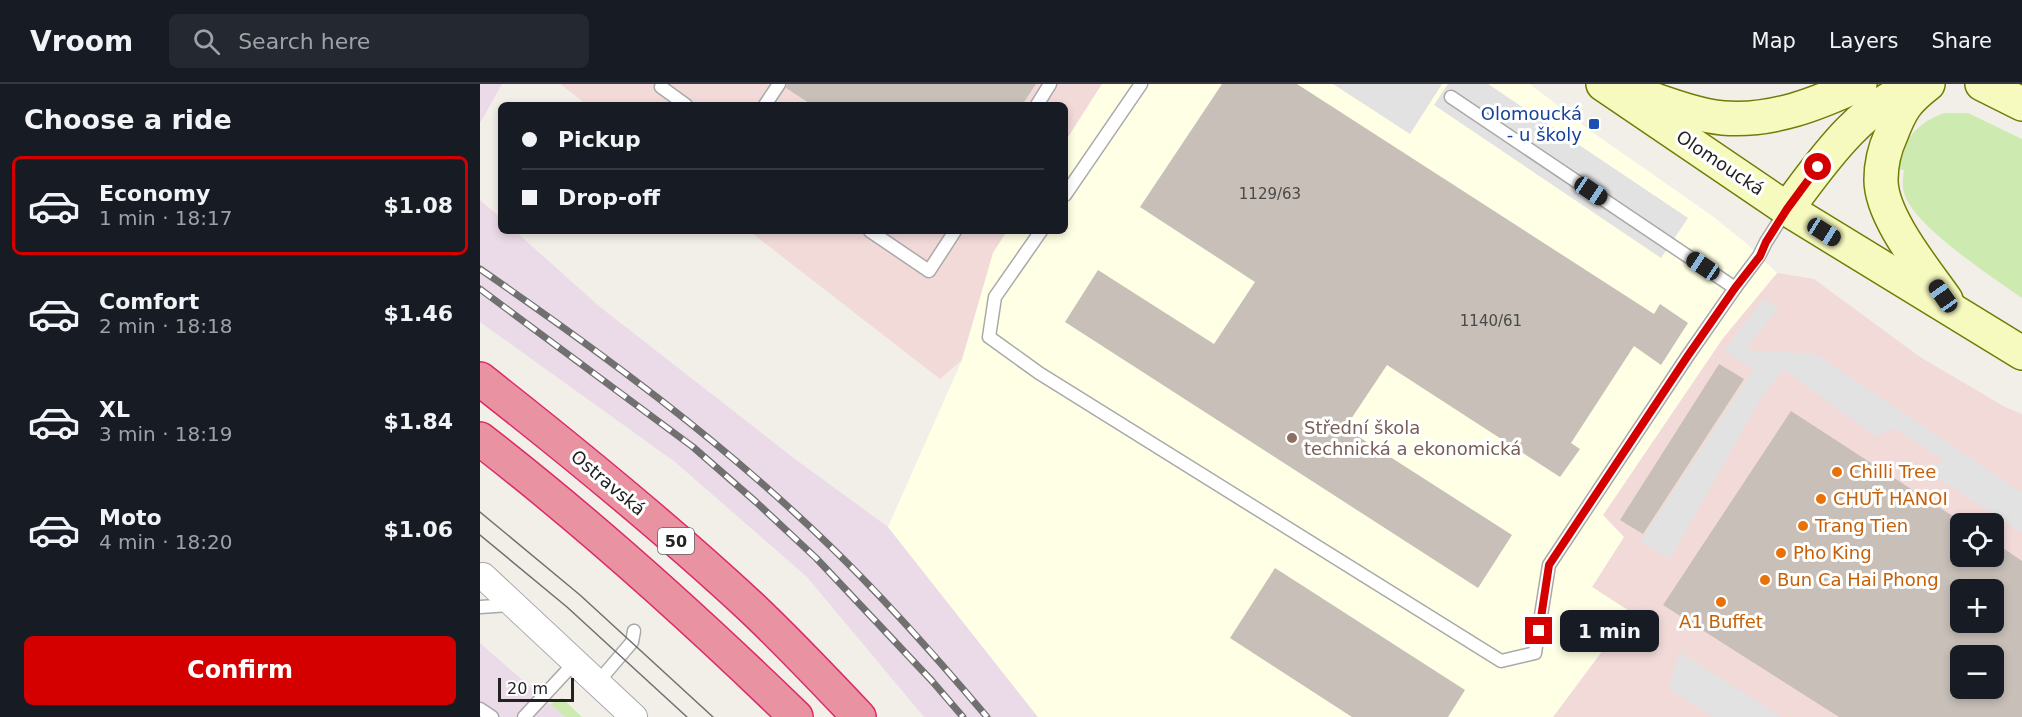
<!DOCTYPE html>
<html lang="en">
<head>
<meta charset="utf-8">
<style>
	body { margin:0; font-family:"DejaVu Sans",sans-serif; background:#242831; color:#f1f3f6; height:100vh; display:flex; flex-direction:column; font-size:22px; white-space:nowrap }
	* { box-sizing:border-box; margin:0 }
	p { font-size:20px; color:#9ea1a6 }
	.icon { flex:none; width:33px; height:33px; fill:none; stroke:currentColor; stroke-width:2; stroke-linecap:round; stroke-linejoin:round }
	.map { position:relative; flex:1; overflow:hidden }
	.sheet { display:flex; flex-direction:column; background:#171b24; width:480px }
	.sheet>* { flex:none }
	.hud { position:absolute; left:18px; top:18px; width:570px; height:132px; border-radius:9px; box-shadow:0 3px 9px #0003; display:grid; align-content:center; height:132px; padding:0 24px; background:#171b24 }
	.fabs { position:absolute; left:1470px; top:429px; display:grid; gap:12px }
	.fabs a { display:grid; place-items:center; width:54px; height:54px; border-radius:9px; background:#171b24; box-shadow:0 3px 9px #0003; font-size:30px }
	.scale { position:absolute; left:18px; bottom:15px; width:76px; box-sizing:border-box; padding-left:6px; border:3px solid #222; border-top:0; font-size:16px; line-height:21px; white-space:nowrap; color:#222; -webkit-text-stroke:4px #fff; paint-order:stroke }
	.end { position:absolute; width:27px; height:27px; margin:-14px; border:8px solid #d40000; background:#fff; box-shadow:0 0 0 3px #fff }
	.from { border-radius:50% }
	.bubble { position:absolute; height:42px; border-radius:9px; background:#171b24; box-shadow:0 3px 9px #0003; font-size:20px; font-weight:700; line-height:42px; text-align:center }
	.car { position:absolute; width:18px; height:36px; margin:-18px -9px; border-radius:8px; box-shadow:0 0 4px 2px #0007; background:linear-gradient(#222 24%,#8ab4d8 0 40%,#222 0 76%,#8ab4d8 0 86%,#222 0) }
	.hud b { display:flex; align-items:center; gap:21px; height:57px; font-size:22px }
	.hud b+b { border-top:2px solid #363941 }
	.hud i { width:15px; height:15px; background:#f1f3f6 }
	ul { padding:0; list-style:none }
	li { display:flex; align-items:center; gap:18px; height:99px; margin:0 12px 9px; padding:0 12px; border:3px solid transparent; border-radius:9px }
	li div { flex:1 }
	li b { display:block; font-size:22px }
	li em { font-style:normal; font-weight:700 }
	li.on { border-color:#d40000 }
	li>.icon { width:54px; height:54px; stroke-width:1.5 }
	h2 { padding:0 24px; font-size:27px; line-height:72px }
	.cta { display:flex; gap:12px; margin-top:auto; padding:12px 24px }
	.cta a { flex:1; height:69px; border-radius:9px; background:#d40000; color:#fff; font-size:24px; font-weight:700; line-height:69px; text-align:center }
	header { display:flex; align-items:center; gap:36px; box-sizing:border-box; height:84px; padding:0 30px; background:#171b24; border-bottom:2px solid #363941 }
	header strong { font-size:28px }
	nav { display:flex; gap:33px; margin-inline-start:auto; font-size:21px }
	.search { width:420px; height:54px; background:#242831; display:flex; align-items:center; gap:15px; box-sizing:border-box; padding:0 21px; border-radius:9px; color:#9ea1a6; font-size:22px }
	main { display:flex; flex:1; min-height:0 }
	.map>svg:first-child { display:block }
</style>
</head>
<body>
<header>
<strong>Vroom</strong>
<div class="search"><svg class="icon" aria-label="search" viewBox="0 0 24 24"><circle cx="10" cy="10" r="6"/><path d="M15 15l6 6"/></svg>Search here</div>
<nav><a>Map</a><a>Layers</a><a>Share</a></nav>
</header>
<main>
<section class="sheet">
<h2>Choose a ride</h2>
<ul>
<li class="on"><svg class="icon" aria-label="car" viewBox="0 0 24 24"><path d="M5 17H2v-5l4-1 3-4h7l3 4 3 1v5h-3M9 17h6M6 11h13"/><circle cx="7" cy="17" r="2"/><circle cx="17" cy="17" r="2"/></svg><div><b>Economy</b><p>1 min · 18:17</p></div><em>$1.08</em></li>
<li><svg class="icon" aria-label="car" viewBox="0 0 24 24"><path d="M5 17H2v-5l4-1 3-4h7l3 4 3 1v5h-3M9 17h6M6 11h13"/><circle cx="7" cy="17" r="2"/><circle cx="17" cy="17" r="2"/></svg><div><b>Comfort</b><p>2 min · 18:18</p></div><em>$1.46</em></li>
<li><svg class="icon" aria-label="car" viewBox="0 0 24 24"><path d="M5 17H2v-5l4-1 3-4h7l3 4 3 1v5h-3M9 17h6M6 11h13"/><circle cx="7" cy="17" r="2"/><circle cx="17" cy="17" r="2"/></svg><div><b>XL</b><p>3 min · 18:19</p></div><em>$1.84</em></li>
<li><svg class="icon" aria-label="car" viewBox="0 0 24 24"><path d="M5 17H2v-5l4-1 3-4h7l3 4 3 1v5h-3M9 17h6M6 11h13"/><circle cx="7" cy="17" r="2"/><circle cx="17" cy="17" r="2"/></svg><div><b>Moto</b><p>4 min · 18:20</p></div><em>$1.06</em></li>
</ul>
<div class="cta"><a>Confirm</a></div>
</section>
<div class="map">
<svg width="1542" height="633" viewBox="0 0 1542 633">
	<rect width="100%" height="100%" fill="#f2efe9"/>
	<g fill="#f2dad9" fill-rule="evenodd">
		<polygon points="80,0 622,0 585,58 585,21 107,21"/>
		<polygon points="269,147 527,147 513,169 482,276 460,295"/>
		<path d="M1297,189L1334,195L1440,273L1525,323L1542,330V633H1073L1151,529L1112,503L1143,453L1123,431L1243,254ZM1480,440H1514V472H1480ZM1480,506H1514V538H1480ZM1480,572H1514V604H1480Z"/>
	</g>
	<g fill="#ebdbe8">
		<polygon points="0,0 22,0 0,39"/>
		<polygon points="0,116 21,134 21,147 35,147 120,223 315,375 408,443 558,633 444,633 327,493 195,378 0,238"/>
		<polygon points="0,559 62,613 85,633 0,633"/>
	</g>
	<polygon fill="#ffffe5" points="622,0 1050,0 1112,48 1231,131 1266,159 1297,189 1243,254 1123,431 1144,453 1112,503 1151,528 1073,633 558,633 408,443 482,276 513,169 527,147 585,147 585,58"/>
	<g fill="#cdebb0">
		<path d="M1464,29H1488L1542,55V214C1514,194 1433,142 1424,109C1422,102 1423,93 1424,86L1413,84C1424,57 1436,39 1464,29Z"/>
		<polygon points="82,614 102,633 85,633 70,620"/>
	</g>
	<g fill="#e2e2e2">
		<polygon points="853,0 962,0 930,50"/>
		<polygon points="968,0 1008,0 1208,134 1181,174 954,21"/>
		<polygon points="1284,215 1299,223 1265,266 1336,270 1542,409 1542,449 1447,387 1463,376 1414,344 1396,353 1303,285 1281,314 1190,475 1160,458 1273,286 1244,266"/>
		<polygon points="1200,568 1301,633 1233,633 1188,604"/>
	</g>
	<g fill="#c7bfb8" fill-rule="evenodd">
		<polygon points="307,0 556,0 542,21 332,21 306,4"/>
		<polygon points="742,0 817,0 1174,230 1180,220 1208,239 1181,281 1154,262 1091,359 1100,365 1080,393 907,281 865,344 1032,451 998,504 585,238 618,186 734,260 775,198 660,123"/>
		<polygon points="1239,280 1264,295 1163,450 1140,436"/>
		<path d="M1311,327L1485,440H1480V472H1514V458L1542,477V633H1359L1183,521ZM1480,506H1514V538H1480ZM1480,572H1514V604H1480Z"/>
		<polygon points="795,484 985,606 968,633 872,633 750,554"/>
	</g>
	<g fill="none" stroke-linecap="round" stroke-linejoin="round">
		<defs>
			<g id="lane">
				<polyline points="181,3 206,21"/>
				<polyline points="971,13 1255,204"/>
				<polyline points="285,21 299,0"/>
				<polyline points="557,21 570,0"/>
				<polyline points="585,111 661,0"/>
				<polyline points="390,147 449,187 475,147"/>
				<polyline points="561,147 515,213 509,253 559,289 1021,577 1055,569 1069,481 1207,273 1255,204 1279,172 1286,158 1307,125"/>
				<polyline points="0,523 31,521"/>
				<polyline points="118,598 152,558 154,547"/>
				<polyline points="0,625 12,633"/>
				<polyline points="44,633 96,577"/>
			</g>
			<polyline id="street" points="3,492 154,633"/>
			<g id="secondary">
				<polyline points="1123,0 1307,125 1542,269"/>
				<path d="M1448,0C1426,17 1421,25 1411,51C1405,64 1401,81 1401,96C1401,133 1445,186 1466,216"/>
				<polyline points="1502,0 1542,20"/>
				<path d="M1154,9C1183,18 1213,31 1243,34C1292,38 1337,20 1380,0"/>
				<path d="M1307,125C1340,81 1381,19 1437,3"/>
			</g>
			<g id="highway">
				<path d="M0,295C93,368 185,443 271,523C308,558 344,596 379,633"/>
				<path d="M0,355C111,441 215,535 316,633"/>
			</g>
		</defs>
		<use href="#lane" stroke="#a9a9a9" stroke-width="15"/>
		<use href="#street" stroke="#a9a9a9" stroke-width="28"/>
		<use href="#secondary" stroke="#707d05" stroke-width="36"/>
		<use href="#highway" stroke="#dc2a67" stroke-width="36"/>
		<use href="#lane" stroke="#fff" stroke-width="12"/>
		<use href="#street" stroke="#fff" stroke-width="26"/>
		<use href="#secondary" stroke="#f7fabf" stroke-width="33"/>
		<use href="#highway" stroke="#e892a2" stroke-width="33"/>
		<g stroke="#707070" stroke-width="1.5">
			<polyline points="0,428 100,511 233,633"/>
			<polyline points="0,451 87,523 207,633"/>
		</g>
		<defs>
			<g id="rail">
				<path d="M0,185C122,269 243,358 350,462C406,516 457,574 507,633"/>
				<polyline points="0,205 213,363 276,418 336,474 452,597 483,633"/>
			</g>
		</defs>
		<use href="#rail" stroke="#707070" stroke-width="7"/>
		<use href="#rail" stroke="#fff" stroke-width="4.5" stroke-dasharray="14" stroke-linecap="butt"/>
	</g>
	<g fill="none" stroke-linecap="round" stroke-linejoin="round">
		<polyline stroke="#d40000" stroke-width="8" points="1059,547 1069,481 1207,273 1255,204 1280,172 1286,158 1307,125 1338,83"/>
	</g>
	<rect fill="#1a4fb4" stroke="#fff" stroke-width="2" x="1108" y="34" width="12" height="12" rx="3"/>
	<circle fill="#8d6e63" stroke="#fff" stroke-width="2" cx="812" cy="354" r="6"/>
	<g fill="#e8710a" stroke="#fff" stroke-width="2">
		<circle cx="1357" cy="388" r="6"/>
		<circle cx="1341" cy="415" r="6"/>
		<circle cx="1323" cy="442" r="6"/>
		<circle cx="1301" cy="469" r="6"/>
		<circle cx="1285" cy="496" r="6"/>
		<circle cx="1241" cy="518" r="6"/>
	</g>
	<g text-anchor="middle" stroke-width="6" stroke-linejoin="round" paint-order="stroke">
		<g font-size="15" fill="#4b4948">
			<text x="790" y="115">1129/63</text>
			<text x="1011" y="242">1140/61</text>
		</g>
		<rect fill="#fff" stroke="#646464" stroke-width="1.5" x="178" y="444" width="36" height="26" rx="4.5"/>
		<g font-size="16" font-weight="bold" fill="#222">
			<text x="196" y="463">50</text>
		</g>
		<g font-size="18" fill="#164399" stroke="#fff" text-anchor="end">
			<text x="1102" y="36">Olomoucká<tspan x="1102" dy="21">- u školy</tspan></text>
		</g>
		<g font-size="18" fill="#222" stroke="#fff">
			<text transform="translate(1240 79) rotate(34)" y="6">Olomoucká</text>
			<text transform="translate(128 399) rotate(40)" y="6">Ostravská</text>
		</g>
		<g font-size="18" fill="#785e54" stroke="#fff" text-anchor="start">
			<text x="824" y="350">Střední škola<tspan x="824" dy="21">technická a ekonomická</tspan></text>
		</g>
		<g font-size="18" fill="#c56008" stroke="#fff" text-anchor="start">
			<text x="1369" y="394">Chilli Tree</text>
			<text x="1353" y="421">CHUŤ HANOI</text>
			<text x="1335" y="448">Trang Tien</text>
			<text x="1313" y="475">Pho King</text>
			<text x="1297" y="502">Bun Ca Hai Phong</text>
			<text x="1241" y="544" text-anchor="middle">A1 Buffet</text>
		</g>
	</g>
</svg>
<div class="fabs">
<a><svg class="icon" aria-label="locate" viewBox="0 0 24 24"><circle cx="12" cy="12" r="6"/><path d="M12 2v4M12 18v4M2 12h4M18 12h4"/></svg></a>
<a>+</a>
<a>−</a>
</div>
<div class="scale">20 m</div>
<i class="end from" style="left:1338px;top:83px"></i>
<i class="end" style="left:1059px;top:547px"></i>
<div class="bubble" style="left:1080px;top:526px;width:99px">1 min</div>
<i class="car" style="left:1111px;top:107px;rotate:124deg"></i>
<i class="car" style="left:1344px;top:148px;rotate:122deg"></i>
<i class="car" style="left:1223px;top:182px;rotate:304deg"></i>
<i class="car" style="left:1463px;top:212px;rotate:325deg"></i>
<div class="hud">
<b><i class="from"></i>Pickup</b>
<b><i></i>Drop-off</b>
</div>
</div>
</main>
</body>
</html>
